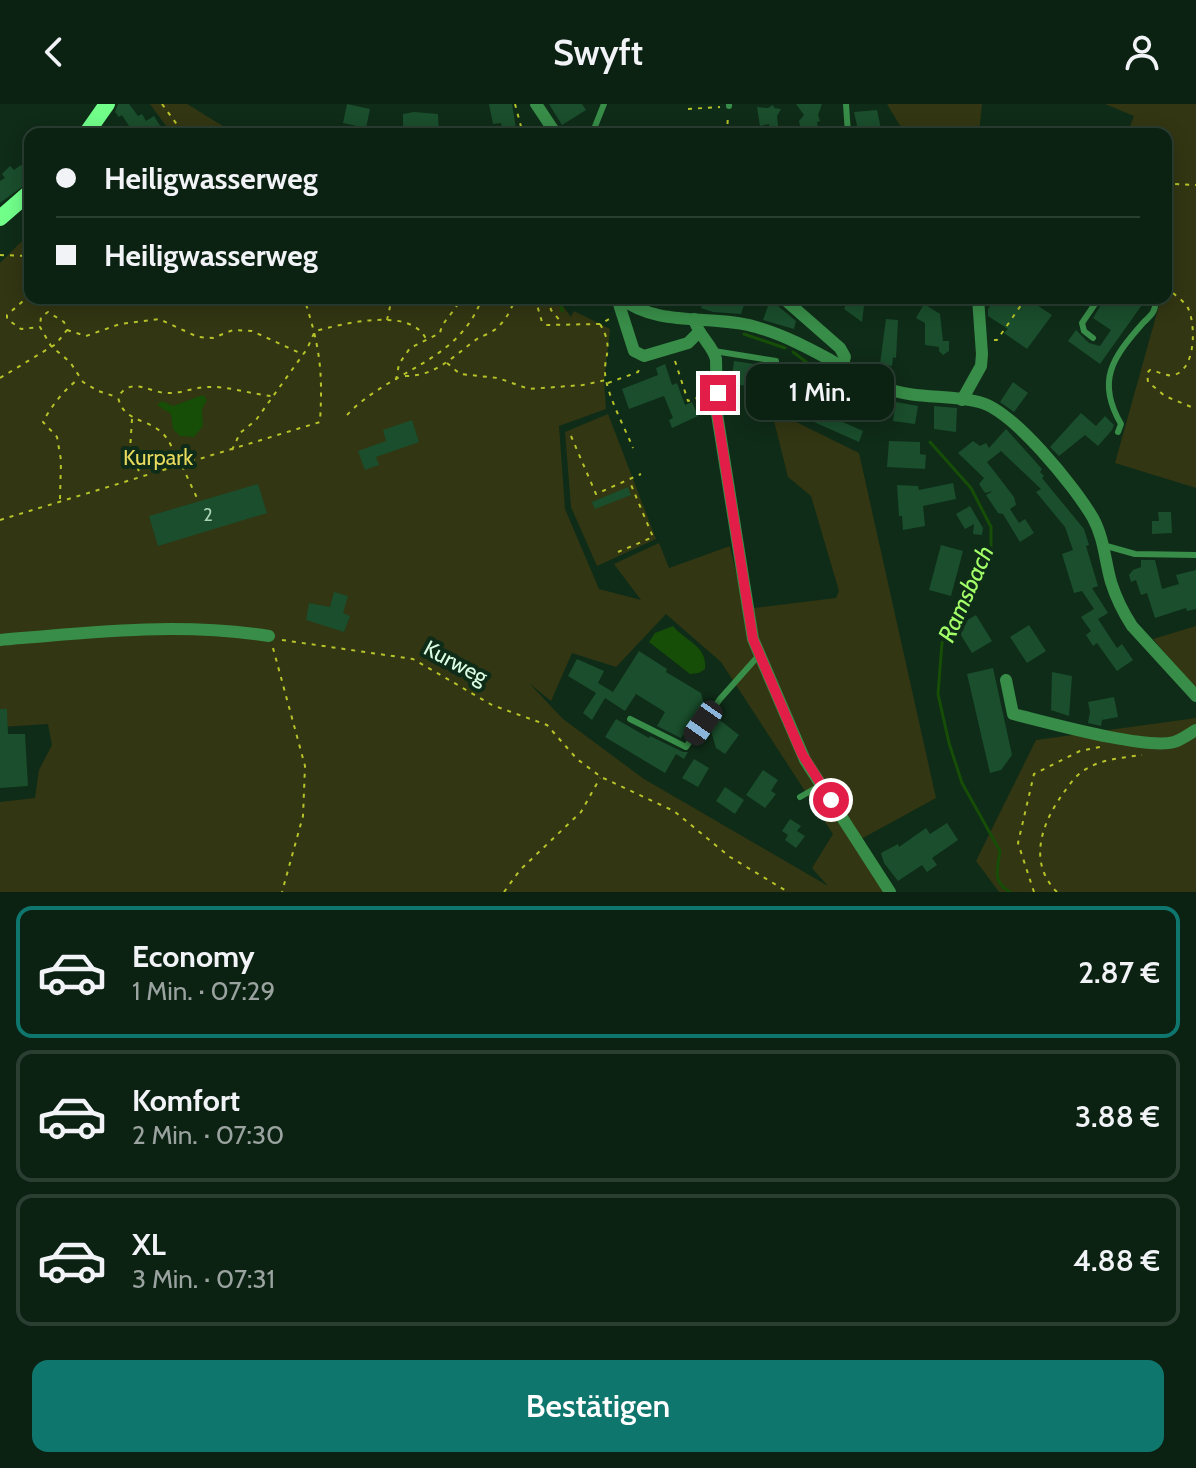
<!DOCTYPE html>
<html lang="de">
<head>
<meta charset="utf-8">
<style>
	body { margin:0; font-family:Cabin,sans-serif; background:#14291b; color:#f1f3f6; height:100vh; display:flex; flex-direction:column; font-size:30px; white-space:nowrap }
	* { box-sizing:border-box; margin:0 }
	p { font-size:26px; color:#9aa39f }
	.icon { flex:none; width:44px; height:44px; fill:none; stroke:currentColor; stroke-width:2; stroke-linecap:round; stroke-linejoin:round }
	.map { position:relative; height:788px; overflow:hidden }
	.sheet { display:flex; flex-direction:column; background:#0b2112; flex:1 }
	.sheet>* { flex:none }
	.top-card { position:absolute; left:24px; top:24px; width:1148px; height:176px; border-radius:16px; box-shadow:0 4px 20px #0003,0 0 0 2px #2b3e32; display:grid; align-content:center; height:176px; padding:0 32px; background:#0b2112 }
	.end { position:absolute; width:36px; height:36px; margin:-18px; border:10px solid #e11d48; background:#fff; box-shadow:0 0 0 4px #fff }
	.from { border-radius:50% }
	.bubble { position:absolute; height:56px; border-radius:16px; background:#0b2112; box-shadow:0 4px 20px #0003,0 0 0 2px #2b3e32; font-size:26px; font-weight:600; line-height:56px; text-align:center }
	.car { position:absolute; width:24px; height:48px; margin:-24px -12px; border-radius:10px; box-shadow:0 0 6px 2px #0007; background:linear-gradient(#222 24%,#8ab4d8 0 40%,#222 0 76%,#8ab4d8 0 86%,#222 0) }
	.top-card b { display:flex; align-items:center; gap:28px; height:76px; font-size:30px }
	.top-card b+b { border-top:2px solid #2b3e32 }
	.top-card i { width:20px; height:20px; background:#f1f3f6 }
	ul { padding:14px 0 0; list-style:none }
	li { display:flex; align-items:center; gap:24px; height:132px; margin:0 16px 12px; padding:0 16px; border:4px solid #2b3e32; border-radius:16px }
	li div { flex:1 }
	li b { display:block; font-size:30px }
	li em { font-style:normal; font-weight:600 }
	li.selected { border-color:#0f766e }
	li>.icon { width:72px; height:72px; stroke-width:1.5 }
	.primary-button { display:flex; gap:16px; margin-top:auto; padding:16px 32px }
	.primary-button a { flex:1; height:92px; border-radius:16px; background:#0f766e; color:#fff; font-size:32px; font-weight:600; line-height:92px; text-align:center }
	header { display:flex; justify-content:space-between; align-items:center; height:104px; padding:0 32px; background:#0b2112; font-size:36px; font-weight:600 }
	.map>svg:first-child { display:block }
</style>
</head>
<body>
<header><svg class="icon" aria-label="back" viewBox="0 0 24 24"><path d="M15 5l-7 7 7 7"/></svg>Swyft<svg class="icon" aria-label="person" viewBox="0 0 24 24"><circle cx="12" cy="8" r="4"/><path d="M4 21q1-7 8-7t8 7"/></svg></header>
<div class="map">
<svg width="1196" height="788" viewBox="0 0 1196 788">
	<rect width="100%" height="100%" fill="#0f2c18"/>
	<g fill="#323612" fill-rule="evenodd">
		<polygon points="150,0 187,0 236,30 172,30"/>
		<polygon points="887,0 982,0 979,30 905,30"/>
		<polygon points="1105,0 1196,0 1196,384 1115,359 1160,198 1156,194 1166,194 1166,30 1127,30 1134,12"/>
		<path d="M26,133L30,135V194H557L571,213L574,207L610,225L604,278L606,305L559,322L565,405L599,485L641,496L614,460L659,439L669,464L730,442L739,481L789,630L884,788H0V698L35,694L39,666L52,641L48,620L0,623V159ZM666,510L721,558L833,730L812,764L828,782L644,675L563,615L529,579L551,597L572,549L616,563Z"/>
		<polygon points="608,310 656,435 597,462 571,403 565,328"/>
		<path d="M780,310L859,349L936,694L861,735C820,675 759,577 754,504L836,494L839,487L811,392L788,373L773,313Z"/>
		<polygon points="1196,522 1196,585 1153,535"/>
		<polygon points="1196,614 1196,788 999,788 976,757 1036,636"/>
	</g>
	<g fill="#164d07">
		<polygon points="203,291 207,296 202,305 203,322 194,333 180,332 173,325 171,310 157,301 162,297 173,302"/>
		<path d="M673,522C685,537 708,542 705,565L699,569L690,570L649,538L655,529Z"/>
	</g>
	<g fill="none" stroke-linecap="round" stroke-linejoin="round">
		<g stroke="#164d07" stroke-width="3">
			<polyline points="560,194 562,207"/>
			<polyline points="744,230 785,244"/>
			<polyline points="793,248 814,264"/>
			<path d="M930,338L971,384L991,423V447L942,539L938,590L949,639L962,679L1000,747C998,764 991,777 1010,788"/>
		</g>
	</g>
	<g fill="#1a4e2c">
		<polygon points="118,0 129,0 138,12 142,10 146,17 154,12 162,25 154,30 134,30 122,11 119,13 115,8"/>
		<polygon points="347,0 370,5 366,24 343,19"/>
		<polygon points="489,0 512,0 517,30 503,30 501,19 493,20"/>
		<polygon points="549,0 582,0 586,6 562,21"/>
		<polygon points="796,0 822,0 818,11 820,17 817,18 819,30 802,30 799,17 804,11"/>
		<polygon points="773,1 774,4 781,5 777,12 779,30 770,30 769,20 760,22 757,3 768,4"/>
		<polygon points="877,6 882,30 859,30 854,8"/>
		<polygon points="414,8 438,10 439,30 403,30 403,10"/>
		<polygon points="21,61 30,72 30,77 0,99 0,77 5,74 2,70 10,62 14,66"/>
		<polygon points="704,194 732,194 745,198 741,210 713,208 701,204"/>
		<polygon points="849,194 865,194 862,218 844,205"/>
		<polygon points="995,194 1026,194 1052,211 1027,245 1004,229 1008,225 988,212 988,205"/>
		<polygon points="1105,194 1138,194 1144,198 1100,260 1068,237 1076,226 1089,239 1100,242 1111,226 1093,214"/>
		<polygon points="769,199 778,202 796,217 794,225 763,216"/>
		<polygon points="924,200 940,210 943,237 949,237 949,247 943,251 939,247 939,243 925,241 925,219 916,214"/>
		<polygon points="886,215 898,216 896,254 893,253 892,262 880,260"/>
		<polygon points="734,257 761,261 758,283 731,280"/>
		<polygon points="795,258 812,263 816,259 826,264 820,271 816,285 797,279 793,292 784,289 787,280 783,278 789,262 792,263"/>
		<polygon points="665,260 672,281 677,279 685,301 692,298 698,312 672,324 669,316 673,314 664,292 629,305 622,285 658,271 656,264"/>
		<polygon points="840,271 872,288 863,304 831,287"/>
		<polygon points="1013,278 1028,289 1014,308 1000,298"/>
		<polygon points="896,298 918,302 915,320 893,317"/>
		<polygon points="934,302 957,304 956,328 934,325"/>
		<polygon points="820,308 863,327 859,338 814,318"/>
		<polygon points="1081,309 1096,322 1105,312 1114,321 1112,326 1098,342 1085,331 1059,352 1050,343"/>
		<polygon points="412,316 419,338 376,353 379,361 365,366 358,347 386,337 383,326"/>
		<polygon points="1006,325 1042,365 1040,368 1044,372 1042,374 1084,425 1089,441 1086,442 1098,482 1092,484 1108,509 1098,515 1117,544 1122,540 1133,556 1117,567 1097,539 1093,542 1086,531 1091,527 1081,513 1094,505 1082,487 1074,489 1062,450 1073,446 1065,423 1036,388 1041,385 1001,347 987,358 1014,393 1016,401 1010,405 1019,419 1025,415 1034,429 1020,438 1003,410 998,409 986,391 993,387 985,389 979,380 984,374 958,349 973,337 980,342 986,339 989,344"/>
		<polygon points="889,337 920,338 920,350 926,351 925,365 887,363"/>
		<polygon points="953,379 956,395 923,402 925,422 903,426 902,412 899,412 897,381 918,382 919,386"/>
		<polygon points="258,380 267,409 158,442 149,412"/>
		<polygon points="628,383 631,391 595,405 592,398"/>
		<polygon points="970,402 983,424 982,431 973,430 974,420 965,425 956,410"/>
		<polygon points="1158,408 1171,408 1172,429 1152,430 1152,417 1159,417"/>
		<polygon points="941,441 963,447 951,492 929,486"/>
		<polygon points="1141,456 1155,456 1162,485 1179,480 1176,471 1196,466 1196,505 1187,507 1186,504 1155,514 1147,489 1141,491 1136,476 1131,478 1129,471 1133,466 1141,463"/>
		<polygon points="334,488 348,492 343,509 350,512 344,528 306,516 309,499 330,503"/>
		<polygon points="976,511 992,537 972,549 956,523"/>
		<polygon points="1029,521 1046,547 1027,559 1010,533"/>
		<polygon points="639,547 667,565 666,568 701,589 704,601 681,634 657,622 665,608 636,590 625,607 605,594 592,616 583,609 596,589 568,572 577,555 604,567 598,579 613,588"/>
		<polygon points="993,564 1012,651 1001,666 990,669 967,570"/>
		<polygon points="1052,568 1072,572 1069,612 1051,606"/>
		<polygon points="1114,593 1118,613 1102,616 1101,622 1088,619 1090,608 1088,598"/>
		<polygon points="0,605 7,605 8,630 25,630 28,682 0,684"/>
		<polygon points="717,614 739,631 725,650 716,644 711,627"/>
		<polygon points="616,615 649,634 650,632 683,648 688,648 684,655 676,650 665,669 605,633"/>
		<polygon points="694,655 709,664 698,683 682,674"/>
		<polygon points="763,666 778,676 771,687 776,690 765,704 746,691"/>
		<polygon points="725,683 744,696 735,710 716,697"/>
		<polygon points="790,715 801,722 797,727 805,732 796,744 785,736 788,731 782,727"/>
		<polygon points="947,719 958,736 932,754 937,761 927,768 922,761 898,777 884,759 881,749 898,740 899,743 926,724 930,730"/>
	</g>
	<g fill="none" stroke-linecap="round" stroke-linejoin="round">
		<g stroke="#b7c429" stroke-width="2" stroke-dasharray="4 6" stroke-linecap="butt">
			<polyline points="162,0 184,30"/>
			<polyline points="515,0 523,30"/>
			<polyline points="688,5 720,3"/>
			<polyline points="727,30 728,11"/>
			<polyline points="1166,76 1175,80 1196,81"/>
			<polyline points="0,151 30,152"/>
			<path d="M1166,182C1172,190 1183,195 1188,204C1196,221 1196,265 1174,271C1166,273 1158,267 1150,266L1147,269L1148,278L1165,292L1196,305"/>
			<polyline points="30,191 7,211 7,215 21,225 40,223 51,242 70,258 83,278 98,287 117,293"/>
			<polyline points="535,194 542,218 547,221 600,220 613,213"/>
			<polyline points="549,194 551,206 562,219"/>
			<polyline points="387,216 392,194"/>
			<path d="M600,220C616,247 601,253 606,276C611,299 624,322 633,344"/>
			<polyline points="67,226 86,232 120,220 159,215 198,233 213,234 233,226 252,227 302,250"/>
			<polyline points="994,236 997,236 1026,194"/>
			<polyline points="675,257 688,297 697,294 702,296 705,303"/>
			<polyline points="447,259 460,270 498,274 529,285 583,281 606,276"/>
			<path d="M405,272C437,272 453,252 477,235C484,231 494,228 499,222C507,214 512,204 515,194"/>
			<polyline points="0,274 56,240 67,226 64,218 48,208 41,213 40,222"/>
			<path d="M396,276L399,260L410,244L440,229C443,214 456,209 460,194"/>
			<polyline points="608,279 638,268 640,263"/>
			<path d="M347,311C389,266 459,259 482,194"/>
			<polyline points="132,315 130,346 141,372"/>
			<polyline points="571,332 596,390 641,370"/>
			<path d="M232,346L240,329L256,316L307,245L315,227C343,220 410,202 426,235"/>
			<path d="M178,361C174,349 171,336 160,327C144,314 123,317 118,293C132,271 150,290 170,289C183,289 195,283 208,283C228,282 251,290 271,292"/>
			<polyline points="182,362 198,396"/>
			<path d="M60,395L61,356L57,333L43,318C50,304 66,283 79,275"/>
			<path d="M0,416L320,318C323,267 320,243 304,194"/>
			<polyline points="618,448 653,433 629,376"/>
			<polyline points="282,536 413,555 492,601 547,621 577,655 601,673 674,707 730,753 788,788"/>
			<polyline points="273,544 305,662 303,712 282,788"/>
			<polyline points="504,788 520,766 581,708 600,674"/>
			<polyline points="1034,788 1018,739 1034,670 1080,647 1100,643"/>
			<path d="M1057,788C1028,759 1041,721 1062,691C1068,683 1074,673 1083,667C1100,655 1121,654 1142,651"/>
		</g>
		<g stroke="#388d48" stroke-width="6">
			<polyline points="846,0 848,30"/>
			<polyline points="729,2 729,0"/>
			<polyline points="592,30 604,0"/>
			<polyline points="1093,234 1084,227 1082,219 1099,194"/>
			<polyline points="714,247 776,257"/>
			<path d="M1118,328L1121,320C1096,277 1112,254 1143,219C1150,212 1156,208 1155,198L1149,194"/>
			<polyline points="1103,441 1135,450 1196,451"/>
			<polyline points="630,615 686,643 720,595 760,550"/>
			<polyline points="800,693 821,681"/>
		</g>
		<g stroke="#388d48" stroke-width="12">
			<polyline points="536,0 556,30"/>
			<polyline points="617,194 634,247 644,252 688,239 698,229"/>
			<path d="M621,194C658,224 713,210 756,223C802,236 840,264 883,283C914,296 948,290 979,298C1013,306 1075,383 1093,414C1104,434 1105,457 1111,478C1116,494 1123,508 1132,522L1196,592"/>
			<polyline points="783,194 840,244 845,253 842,262"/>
			<path d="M694,215C699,233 712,240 716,255L717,310L753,535L805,656L890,788"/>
			<polyline points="962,296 981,262 982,250 978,194"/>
			<path d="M0,536C90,528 179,518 269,532"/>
			<path d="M1006,576L1013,610C1046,618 1145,646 1174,638C1181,636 1189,630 1196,626"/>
		</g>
		<g stroke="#71ff8a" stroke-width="16">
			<polyline points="86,30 107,0"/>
			<polyline points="0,114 30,88"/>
		</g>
	</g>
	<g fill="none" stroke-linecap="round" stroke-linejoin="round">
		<polyline stroke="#e11d48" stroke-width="10" points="718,289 717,310 753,535 802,650 831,696"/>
	</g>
	<g text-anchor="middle" stroke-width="8" stroke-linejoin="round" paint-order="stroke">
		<g font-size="18" fill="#aad3b6">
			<text x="208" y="417">2</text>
		</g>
		<g font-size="22" fill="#e8da5d" stroke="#0f2c18">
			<text x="158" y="361">Kurpark</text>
		</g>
		<g font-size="22" fill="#daffe4" stroke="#0f2c18">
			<text transform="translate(456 558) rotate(28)" y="8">Kurweg</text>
		</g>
		<g font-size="24" font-style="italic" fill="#a3ff68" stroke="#0f2c18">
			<text transform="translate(966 490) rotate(-66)" y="8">Ramsbach</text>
		</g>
	</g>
</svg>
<i class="end from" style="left:831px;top:696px"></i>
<i class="end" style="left:718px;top:289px"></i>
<div class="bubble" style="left:746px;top:260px;width:148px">1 Min.</div>
<i class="car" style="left:703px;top:619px;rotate:215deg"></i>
<div class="top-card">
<b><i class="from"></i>Heiligwasserweg</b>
<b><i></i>Heiligwasserweg</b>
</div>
</div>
<section class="sheet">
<ul>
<li class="selected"><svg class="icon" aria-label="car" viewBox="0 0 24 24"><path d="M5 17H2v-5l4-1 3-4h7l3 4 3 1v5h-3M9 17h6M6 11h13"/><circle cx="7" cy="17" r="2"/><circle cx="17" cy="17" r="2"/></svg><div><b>Economy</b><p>1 Min. · 07:29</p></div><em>2.87 €</em></li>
<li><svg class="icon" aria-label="car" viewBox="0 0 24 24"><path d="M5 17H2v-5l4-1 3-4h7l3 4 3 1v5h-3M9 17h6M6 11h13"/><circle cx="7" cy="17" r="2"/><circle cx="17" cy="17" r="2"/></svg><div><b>Komfort</b><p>2 Min. · 07:30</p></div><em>3.88 €</em></li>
<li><svg class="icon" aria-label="car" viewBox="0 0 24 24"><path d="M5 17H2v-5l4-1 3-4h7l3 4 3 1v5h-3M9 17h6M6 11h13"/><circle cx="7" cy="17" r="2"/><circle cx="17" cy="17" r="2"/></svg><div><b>XL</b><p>3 Min. · 07:31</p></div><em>4.88 €</em></li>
</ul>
<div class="primary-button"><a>Bestätigen</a></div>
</section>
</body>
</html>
